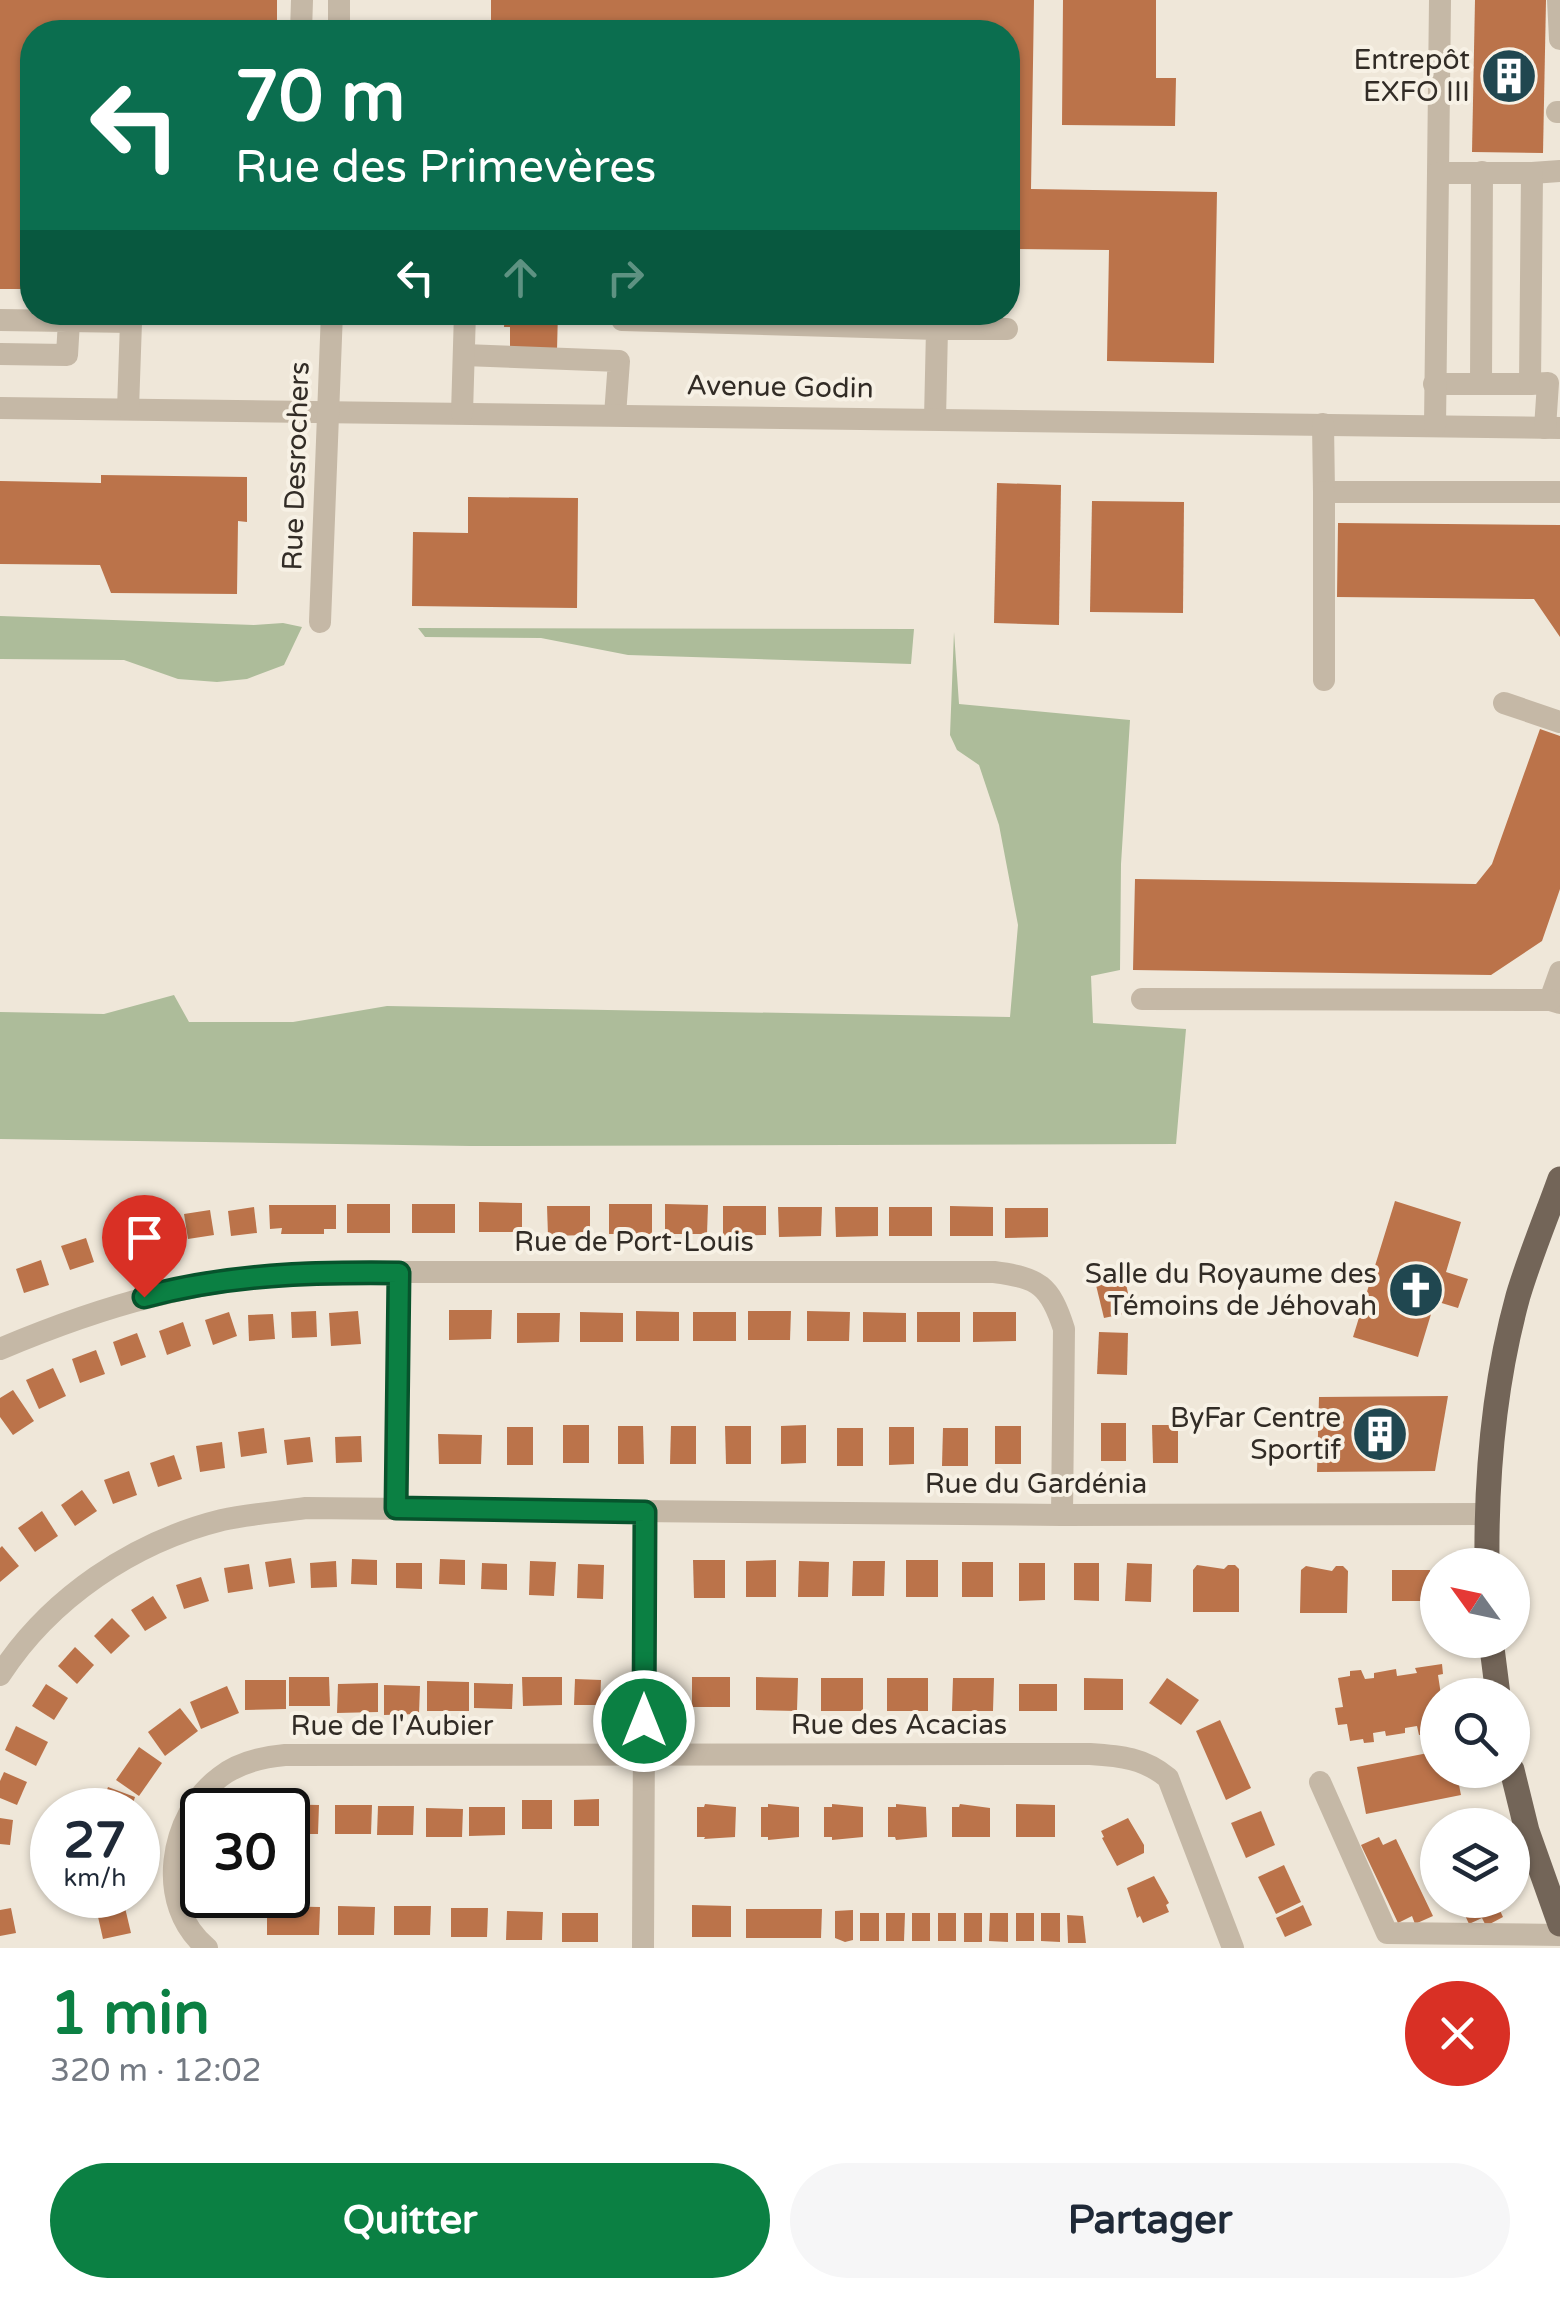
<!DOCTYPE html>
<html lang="fr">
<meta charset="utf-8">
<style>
:root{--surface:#fff;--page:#f6f6f7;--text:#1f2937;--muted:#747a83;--accent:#0b8043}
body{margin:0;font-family:"Varela Round",sans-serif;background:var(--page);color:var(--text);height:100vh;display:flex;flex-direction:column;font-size:38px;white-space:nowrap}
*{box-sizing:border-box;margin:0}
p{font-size:32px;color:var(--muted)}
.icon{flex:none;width:55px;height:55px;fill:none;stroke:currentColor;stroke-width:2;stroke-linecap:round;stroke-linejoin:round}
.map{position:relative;height:1948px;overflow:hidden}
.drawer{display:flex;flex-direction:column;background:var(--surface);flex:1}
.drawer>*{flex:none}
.guide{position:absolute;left:20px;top:20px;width:1000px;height:305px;border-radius:40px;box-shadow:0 2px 8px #0004;background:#0b6e4f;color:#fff;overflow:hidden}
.needle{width:65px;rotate:303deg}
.controls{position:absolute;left:1420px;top:1548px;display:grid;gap:20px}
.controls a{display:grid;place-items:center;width:110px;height:110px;border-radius:50%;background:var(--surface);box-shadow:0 2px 8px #0004;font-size:50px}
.speed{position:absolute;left:30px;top:1788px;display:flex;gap:20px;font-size:50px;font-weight:700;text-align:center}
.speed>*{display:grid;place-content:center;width:130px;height:130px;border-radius:50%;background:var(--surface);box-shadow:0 2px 8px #0004;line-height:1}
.speed small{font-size:25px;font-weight:400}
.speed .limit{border:5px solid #111;border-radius:15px;background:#fff;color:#111}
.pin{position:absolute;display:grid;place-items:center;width:85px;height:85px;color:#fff;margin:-102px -42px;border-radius:50% 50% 50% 0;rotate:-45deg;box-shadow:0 0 10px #0007}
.pin .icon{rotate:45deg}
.me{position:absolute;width:110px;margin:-55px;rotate:0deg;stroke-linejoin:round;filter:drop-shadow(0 0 8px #0008)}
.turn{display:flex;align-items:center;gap:35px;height:210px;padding:0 50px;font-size:45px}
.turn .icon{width:130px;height:130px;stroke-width:2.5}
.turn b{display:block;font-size:70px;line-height:85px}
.lanes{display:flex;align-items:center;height:95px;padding:0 50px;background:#0003;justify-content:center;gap:50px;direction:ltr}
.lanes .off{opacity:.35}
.round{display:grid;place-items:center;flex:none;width:105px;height:105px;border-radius:52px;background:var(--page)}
.overview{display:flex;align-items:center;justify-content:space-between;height:170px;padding:0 50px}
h1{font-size:60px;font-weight:700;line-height:75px;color:var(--accent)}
.button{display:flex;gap:20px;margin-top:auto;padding:20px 50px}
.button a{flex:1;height:115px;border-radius:60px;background:var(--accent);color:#fff;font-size:40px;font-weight:700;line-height:115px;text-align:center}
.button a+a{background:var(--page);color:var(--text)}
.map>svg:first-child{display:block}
.green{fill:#adbc9a}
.building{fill:#bb734a}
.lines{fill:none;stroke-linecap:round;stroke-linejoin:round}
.minor{stroke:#c5b8a6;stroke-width:22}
.major{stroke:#736558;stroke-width:25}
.route-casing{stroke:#07532c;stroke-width:25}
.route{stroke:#0b8043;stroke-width:18}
.labels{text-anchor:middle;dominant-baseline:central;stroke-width:8;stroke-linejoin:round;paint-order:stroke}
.poi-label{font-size:28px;fill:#322c26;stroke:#f7f1e5;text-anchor:end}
.street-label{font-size:28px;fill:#322c26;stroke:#f7f1e5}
</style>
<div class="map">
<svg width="1560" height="1948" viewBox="0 0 1560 1948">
<rect width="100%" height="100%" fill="#efe7d9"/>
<g class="green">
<path d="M0 616 254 625 283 623 302 627 284 665 247 679 217 682 178 679 124 660 0 659Z"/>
<path d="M418 628 914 629 911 664 628 655 541 638 425 637Z"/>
<path d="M954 632 959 704 1130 720 1121 864 1120 970 1091 976 1093 1023 1186 1029 1176 1144 470 1146 0 1139V1012L104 1014 174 995 189 1022H293L387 1006 1010 1017 1018 925 999 825 979 765 957 750 950 735Z"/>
</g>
<g class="building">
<path d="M0 0H277V32H32V289H0Z"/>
<path d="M491 0H1034L1031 189 1217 192 1214 363 1107 361 1109 250 1008 249V32H444V24L491 25Z"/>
<path d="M1063 0H1156V78H1176L1175 126 1062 125Z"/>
<path d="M1475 0H1546L1543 153 1472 152Z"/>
<path d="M505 312H558L557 350 510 349V327H504Z"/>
<path d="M101 475 247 477V522L238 521 237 594 111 593 100 565 0 564V481L101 483Z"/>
<path d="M997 483 1061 485 1059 625 994 623Z"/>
<path d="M468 497 578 498 577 608 412 606 413 532 468 533Z"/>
<path d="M1092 501 1184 502 1183 613 1090 612Z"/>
<path d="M1338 523 1560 525V637L1534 599 1337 597Z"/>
<path d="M1540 729 1560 736V889L1542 941 1491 975 1133 970 1135 879 1476 884 1492 864Z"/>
<path d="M1395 1201 1461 1222 1446 1272 1468 1279 1458 1308 1435 1301 1418 1357 1353 1337Z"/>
<path d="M479 1202 522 1203V1232H479Z"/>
<rect x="347" y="1204" width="43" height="29"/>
<rect x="412" y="1204" width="43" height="29"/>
<rect x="609" y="1204" width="43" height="30"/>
<path d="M665 1204 708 1205 707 1234H665Z"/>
<path d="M269 1205H336V1229H324V1234H281L282 1228 270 1229Z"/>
<path d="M162 1206 173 1239 149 1248 137 1215Z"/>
<path d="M547 1206H590V1235L548 1236Z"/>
<path d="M723 1206H766V1235L723 1236Z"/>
<path d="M950 1206 993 1207V1236H950Z"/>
<path d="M254 1207 257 1233 231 1236 228 1211Z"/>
<path d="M778 1207H822L821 1236 779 1237Z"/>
<path d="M835 1207H878V1236L836 1237Z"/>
<rect x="889" y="1207" width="43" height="29"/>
<path d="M1005 1208H1048V1237L1005 1238Z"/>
<path d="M210 1210 214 1235 188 1239 184 1214Z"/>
<path d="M128 1228 137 1252 112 1261 104 1237Z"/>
<path d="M86 1238 94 1262 70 1270 61 1246Z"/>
<path d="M41 1260 49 1285 24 1293 16 1269Z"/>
<path d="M1123 1270 1132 1312 1104 1318 1094 1277Z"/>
<path d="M449 1310H492L491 1339 449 1340Z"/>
<path d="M316 1311 317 1337 292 1338 291 1312Z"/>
<path d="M358 1311 361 1344 331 1346 329 1313Z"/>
<path d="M636 1311 679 1312V1341H636Z"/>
<path d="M748 1311H791L790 1340H748Z"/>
<path d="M807 1311 850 1312 849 1341H807Z"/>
<path d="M229 1312 237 1336 213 1345 205 1320Z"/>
<path d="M580 1312 623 1313V1342H580Z"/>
<rect x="693" y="1312" width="43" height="29"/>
<path d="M863 1312 906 1313V1342H863Z"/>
<rect x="917" y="1312" width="43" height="30"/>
<path d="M973 1312H1016V1341L973 1342Z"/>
<path d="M517 1313H560L559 1342 517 1343Z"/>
<path d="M273 1314 275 1339 249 1341 248 1315Z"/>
<path d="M183 1322 191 1346 167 1355 159 1331Z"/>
<path d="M1099 1332 1128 1333 1127 1375 1097 1374Z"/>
<path d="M137 1333 146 1357 121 1366 113 1342Z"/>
<path d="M96 1350 105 1374 80 1383 72 1359Z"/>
<path d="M53 1368 66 1396 39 1409 26 1380Z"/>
<path d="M13 1390 34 1421 13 1435 0 1417V1398Z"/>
<path d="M1448 1396 1435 1471 1317 1472 1319 1397Z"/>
<rect x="1101" y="1423" width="25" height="38"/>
<rect x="563" y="1425" width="26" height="38"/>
<path d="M806 1425V1463L781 1464V1426Z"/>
<path d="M1152 1425H1178V1463H1153Z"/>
<path d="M618 1426H643L644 1464H618Z"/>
<path d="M671 1426H696V1464H670Z"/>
<path d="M725 1426H751V1464H726Z"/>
<rect x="995" y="1426" width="26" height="38"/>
<rect x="507" y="1427" width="26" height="38"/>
<path d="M889 1427H914V1464L889 1465Z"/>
<path d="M264 1428 267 1453 241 1457 238 1432Z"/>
<rect x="837" y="1428" width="26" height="38"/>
<path d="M943 1428H968V1466H942Z"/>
<path d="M438 1434 482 1435 481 1464H439Z"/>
<path d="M361 1436 362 1462 336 1463 335 1437Z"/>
<path d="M310 1437 313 1462 287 1465 284 1440Z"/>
<path d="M222 1442 225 1468 200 1472 196 1446Z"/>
<path d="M174 1455 182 1479 158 1487 150 1463Z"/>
<path d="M129 1471 137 1495 113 1504 104 1480Z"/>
<path d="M82 1490 97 1511 75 1526 61 1505Z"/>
<path d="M42 1511 58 1536 35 1552 18 1528Z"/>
<path d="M2 1546 19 1566 0 1582V1548Z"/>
<path d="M291 1558 295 1583 269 1587 265 1562Z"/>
<path d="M352 1559 377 1560V1585L351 1584Z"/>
<path d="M440 1559 465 1560V1585L439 1584Z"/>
<path d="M693 1560H725V1598H694Z"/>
<path d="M776 1560V1597H746V1561Z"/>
<rect x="906" y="1560" width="32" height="37"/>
<path d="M336 1561 337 1587 311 1588 310 1563Z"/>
<path d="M530 1561 556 1562 554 1596 529 1595Z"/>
<path d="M799 1561 829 1562 828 1597H798Z"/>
<path d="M853 1561H885L884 1596H852Z"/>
<rect x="962" y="1562" width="31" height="35"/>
<path d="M396 1563H422V1589L396 1588Z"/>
<path d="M482 1563 507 1564V1590L481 1589Z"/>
<path d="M1019 1563H1045V1600L1019 1601Z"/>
<path d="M1074 1563H1099V1601L1074 1600Z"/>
<path d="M1127 1563 1152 1564 1151 1602 1125 1601Z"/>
<path d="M249 1564 253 1589 228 1593 224 1568Z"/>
<path d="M578 1564 604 1565 603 1599 577 1598Z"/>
<path d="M1197 1565 1224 1569 1228 1565H1235L1239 1569V1612H1193V1570Z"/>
<path d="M1306 1566 1332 1571 1336 1566H1343L1348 1571 1347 1613H1300L1301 1570Z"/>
<rect x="1392" y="1570" width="38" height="31"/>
<path d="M201 1577 209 1601 184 1609 176 1585Z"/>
<path d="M153 1596 167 1618 145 1631 131 1610Z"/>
<path d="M112 1618 130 1636 111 1654 94 1636Z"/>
<path d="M75 1647 94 1665 77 1684 58 1666Z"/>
<path d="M1442 1664 1443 1674 1438 1675 1441 1695 1435 1699 1438 1726 1427 1727 1428 1734 1419 1735 1417 1726 1405 1728V1733L1386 1736 1385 1731 1373 1733 1374 1742 1364 1743 1363 1739 1350 1741 1347 1724 1338 1725 1335 1708 1343 1707 1338 1678 1350 1676V1671L1361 1670 1365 1679 1374 1678V1673L1396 1669 1397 1676 1417 1673 1415 1668Z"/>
<path d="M289 1677H329L330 1706H289Z"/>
<path d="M522 1677H562V1705L523 1706Z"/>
<rect x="692" y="1677" width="38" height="30"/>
<path d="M756 1677 798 1678 797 1711 756 1710Z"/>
<rect x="821" y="1678" width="42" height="33"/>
<rect x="887" y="1678" width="41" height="33"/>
<path d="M953 1678H994L993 1711H952Z"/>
<path d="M1084 1678 1123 1679V1710H1084Z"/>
<path d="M1167 1678 1199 1700 1181 1725 1149 1703Z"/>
<path d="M575 1679 601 1680 600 1705H574Z"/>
<path d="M245 1680H286V1709L245 1710Z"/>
<path d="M427 1681 469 1682V1711H427Z"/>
<path d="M378 1683V1712L337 1713 338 1684Z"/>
<path d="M474 1683 513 1684 512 1709 474 1708Z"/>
<path d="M46 1684 68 1698 54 1720 32 1706Z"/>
<rect x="1019" y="1684" width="38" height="27"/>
<path d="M384 1685 420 1686 419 1714 384 1715Z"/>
<path d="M227 1686 239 1713 201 1729 190 1702Z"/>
<path d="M180 1708 198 1731 165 1756 148 1732Z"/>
<path d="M1220 1720 1251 1788 1226 1800 1196 1731Z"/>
<path d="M16 1726 48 1742 36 1766 5 1750Z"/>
<path d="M139 1747 162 1763 139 1796 116 1780Z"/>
<path d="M1438 1751V1770H1456L1461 1795 1366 1814 1357 1767Z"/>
<path d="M4 1772 27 1782 17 1805 0 1798V1781Z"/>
<path d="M108 1787 135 1797 131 1810H100Z"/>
<path d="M599 1799V1826H574V1800Z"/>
<rect x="522" y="1800" width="30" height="29"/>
<path d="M266 1804 319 1805 318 1834H288V1810H266Z"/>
<path d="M705 1804 736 1807 735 1837 704 1839 705 1837H697V1807H704Z"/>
<path d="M768 1804 799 1807V1837L768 1840V1837H761V1807H768Z"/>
<path d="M832 1804 863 1807V1837L832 1840V1837H824V1807H832Z"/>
<path d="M896 1804 926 1807 927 1837 896 1840 895 1837H888V1807H896Z"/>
<path d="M960 1804 990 1808V1837H952V1807H959Z"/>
<path d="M1016 1804 1055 1805V1837H1016Z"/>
<path d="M335 1805H372L371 1834H335Z"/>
<path d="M378 1806H414L413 1835H377Z"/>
<path d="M469 1807H505V1835L469 1836Z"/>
<path d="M426 1808 463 1809 462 1837H426Z"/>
<path d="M1261 1811 1275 1845 1246 1858 1231 1823Z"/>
<path d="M0 1818 13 1820 10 1845 0 1844Z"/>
<path d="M1128 1818 1144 1845V1853L1117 1866 1102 1838 1104 1837 1101 1831Z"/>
<path d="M1379 1837 1383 1845 1396 1839 1433 1916 1415 1924 1412 1916 1398 1923 1361 1845Z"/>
<path d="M1284 1865 1301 1902 1276 1914 1258 1877Z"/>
<path d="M1154 1876 1169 1903 1166 1905 1169 1912 1143 1923 1140 1916 1137 1918 1127 1888Z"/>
<path d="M108 1895H122L131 1933 103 1939 94 1899Z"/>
<path d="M1458 1900H1495L1503 1917 1486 1926 1482 1918 1469 1924Z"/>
<path d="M692 1905 731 1906V1937H692Z"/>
<path d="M1303 1905 1312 1925 1285 1937 1276 1918Z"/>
<path d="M267 1906 320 1907 319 1935H267Z"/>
<path d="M338 1906 375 1907 374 1935H338Z"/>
<path d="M394 1906H431L430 1935H394Z"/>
<path d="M11 1908 16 1933 0 1936V1910Z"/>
<path d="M451 1908H488L487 1937H451Z"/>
<path d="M746 1909H822L821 1938H746Z"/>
<path d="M853 1910V1940L845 1942 835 1938V1911Z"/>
<path d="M507 1911 543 1912 542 1940H506Z"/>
<rect x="562" y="1913" width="36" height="29"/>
<rect x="860" y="1913" width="19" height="28"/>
<path d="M886 1913H905L904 1941H886Z"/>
<rect x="912" y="1913" width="18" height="28"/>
<rect x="938" y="1913" width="18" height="28"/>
<rect x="964" y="1913" width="18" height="29"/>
<path d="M990 1913H1008V1942L989 1941Z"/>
<rect x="1016" y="1913" width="18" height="28"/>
<path d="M1041 1913H1060V1942L1041 1941Z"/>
<path d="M1067 1915 1083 1916 1086 1943H1068Z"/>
</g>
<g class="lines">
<g class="minor">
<path d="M1558 0 1560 39"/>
<path d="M301 32 302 0"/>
<path d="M339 32V0"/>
<path d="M1557 112H1560"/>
<path d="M1438 173 1440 0"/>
<path d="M1532 173 1560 171"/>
<path d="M0 320 69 321 67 355 0 354"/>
<path d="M622 320 937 329 935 419"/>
<path d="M69 321 131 322V312"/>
<path d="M937 329H1007"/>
<path d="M464 355 619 361 615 415"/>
<path d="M1481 383 1482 172"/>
<path d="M1434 384H1530"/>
<path d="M0 408 1560 428"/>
<path d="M128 409 131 322"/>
<path d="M462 413 465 312"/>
<path d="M1323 424 1324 492H1560"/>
<path d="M1435 426 1438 173H1532L1530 384 1548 383 1545 428"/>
<path d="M320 622 332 312"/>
<path d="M1324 680V492"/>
<path d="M1504 703 1560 722"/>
<path d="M1560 972 1550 1000 1560 1003"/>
<path d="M1142 999 1550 1000"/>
<path d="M0 1349C109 1303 195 1280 313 1272H994C1039 1278 1050 1285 1064 1329L1062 1515"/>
<path d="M396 1508 399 1273"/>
<path d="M0 1675C50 1598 133 1542 222 1520 249 1514 278 1512 306 1508L1062 1515 1488 1514"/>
<path d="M1320 1782 1387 1933 1560 1935"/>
<path d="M207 1948C154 1905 169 1815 220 1777 238 1763 263 1757 285 1755L1090 1754C1121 1756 1144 1758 1168 1778L1233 1948"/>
<path d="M643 1948 645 1512"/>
</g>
<g class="major">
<path d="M1487 1565C1486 1475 1494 1383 1518 1296 1530 1256 1546 1218 1560 1179"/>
<path d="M1491 1640 1498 1695"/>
<path d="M1512 1770 1527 1831 1560 1924"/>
</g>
</g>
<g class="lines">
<g class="route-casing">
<path id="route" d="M144 1297C229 1274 312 1272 399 1273L396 1508 645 1512 644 1721"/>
</g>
<use href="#route" class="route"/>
</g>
<defs>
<g id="building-disc" transform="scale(2.875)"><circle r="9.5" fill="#204750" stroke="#f7f1e5"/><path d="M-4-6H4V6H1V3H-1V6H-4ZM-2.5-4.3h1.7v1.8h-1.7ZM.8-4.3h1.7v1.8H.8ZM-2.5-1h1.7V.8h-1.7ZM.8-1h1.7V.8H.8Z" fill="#fff"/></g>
<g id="church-disc" transform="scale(2.875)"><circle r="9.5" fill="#204750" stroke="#f7f1e5"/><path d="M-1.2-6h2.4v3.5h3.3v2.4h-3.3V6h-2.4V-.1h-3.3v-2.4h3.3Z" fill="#fff"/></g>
</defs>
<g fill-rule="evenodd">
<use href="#building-disc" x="1509" y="76"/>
<use href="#church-disc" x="1416" y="1290"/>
<use href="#building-disc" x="1380" y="1434"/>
</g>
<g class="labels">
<g class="poi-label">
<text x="1470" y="60">Entrepôt<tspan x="1470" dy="32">EXFO III</tspan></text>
<text x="1377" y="1274">Salle du Royaume des<tspan x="1377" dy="32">Témoins de Jéhovah</tspan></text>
<text x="1341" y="1418">ByFar Centre<tspan x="1341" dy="32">Sportif</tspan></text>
</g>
<g class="street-label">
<text transform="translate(780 387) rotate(1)">Avenue Godin</text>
<text transform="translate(296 466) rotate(-88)">Rue Desrochers</text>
<text x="634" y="1242">Rue de Port-Louis</text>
<text x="1036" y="1484">Rue du Gardénia</text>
<text x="899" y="1725">Rue des Acacias</text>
<text x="392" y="1726">Rue de l'Aubier</text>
</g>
</g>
</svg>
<div class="controls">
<a><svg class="needle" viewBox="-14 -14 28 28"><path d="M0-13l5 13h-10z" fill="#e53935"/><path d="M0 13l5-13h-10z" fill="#747a83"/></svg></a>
<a><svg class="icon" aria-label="search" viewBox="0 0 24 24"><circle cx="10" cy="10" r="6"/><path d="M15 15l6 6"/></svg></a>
<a><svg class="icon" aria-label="layers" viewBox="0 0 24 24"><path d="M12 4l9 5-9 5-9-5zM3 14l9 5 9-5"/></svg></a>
</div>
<div class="speed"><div>27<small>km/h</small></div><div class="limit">30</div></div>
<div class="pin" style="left:144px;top:1297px;background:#d93025"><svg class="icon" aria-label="arrive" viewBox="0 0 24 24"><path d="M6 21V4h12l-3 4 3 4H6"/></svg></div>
<svg class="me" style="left:644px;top:1721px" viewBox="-20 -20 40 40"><circle r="17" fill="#0b8043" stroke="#fff" stroke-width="3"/><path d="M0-11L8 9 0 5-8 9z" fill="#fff"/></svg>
<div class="guide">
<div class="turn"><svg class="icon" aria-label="left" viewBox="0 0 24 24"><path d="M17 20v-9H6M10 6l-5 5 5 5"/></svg><div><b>70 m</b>Rue des Primevères</div></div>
<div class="lanes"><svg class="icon" aria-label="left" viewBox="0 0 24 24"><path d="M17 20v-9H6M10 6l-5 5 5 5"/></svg><svg class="icon off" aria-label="ahead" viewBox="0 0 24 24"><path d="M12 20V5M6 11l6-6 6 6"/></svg><svg class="icon off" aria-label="right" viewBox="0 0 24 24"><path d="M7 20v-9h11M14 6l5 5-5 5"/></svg></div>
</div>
</div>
<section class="drawer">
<div class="overview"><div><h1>1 min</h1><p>320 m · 12:02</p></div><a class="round" style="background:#d93025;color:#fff"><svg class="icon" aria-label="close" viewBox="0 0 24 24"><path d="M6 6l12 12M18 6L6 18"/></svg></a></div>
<div class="button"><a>Quitter</a><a>Partager</a></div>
</section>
